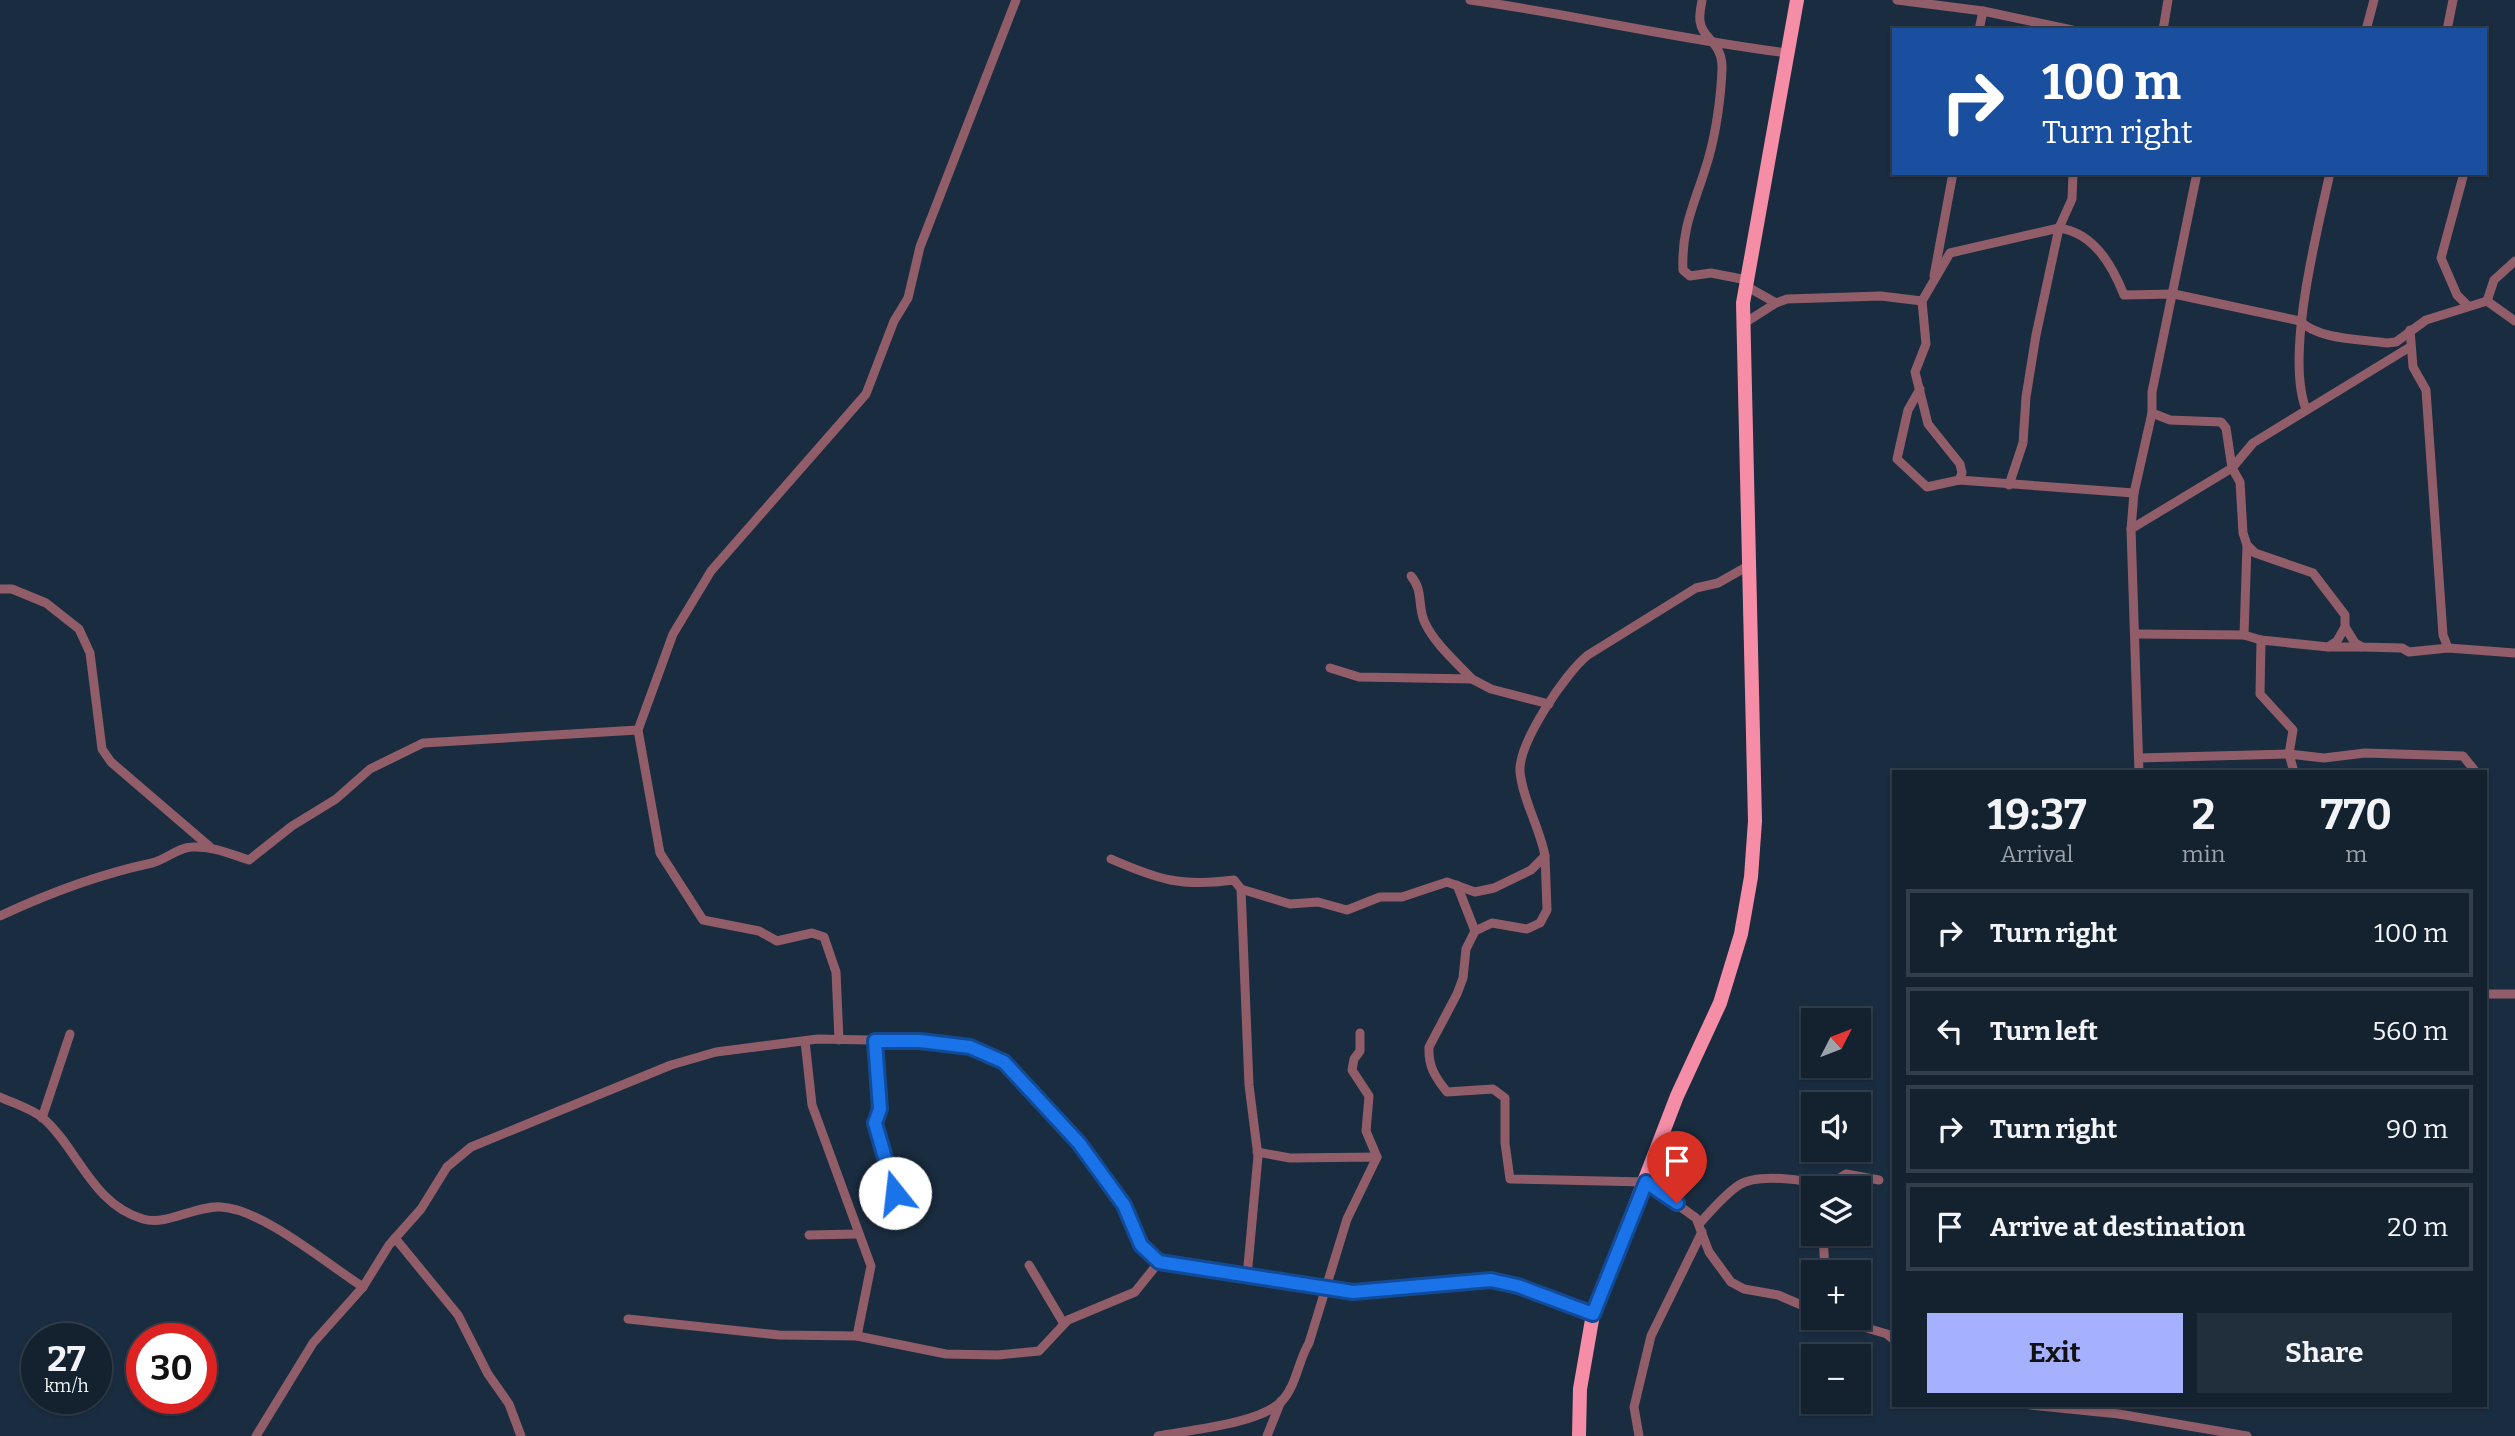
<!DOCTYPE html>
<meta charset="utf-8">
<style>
:root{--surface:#14212f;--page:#212e3b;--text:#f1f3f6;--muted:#9da3aa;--line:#333e4b;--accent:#a5b1fc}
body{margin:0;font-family:Bitter,serif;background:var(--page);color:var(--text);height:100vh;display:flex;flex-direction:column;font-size:26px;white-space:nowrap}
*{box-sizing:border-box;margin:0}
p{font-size:23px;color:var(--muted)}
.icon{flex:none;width:38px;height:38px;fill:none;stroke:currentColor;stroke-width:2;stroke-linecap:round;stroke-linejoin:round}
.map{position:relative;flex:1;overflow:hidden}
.panel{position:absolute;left:1892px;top:770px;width:595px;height:637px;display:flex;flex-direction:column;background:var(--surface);border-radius:0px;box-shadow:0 2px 5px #0004,0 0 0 2px var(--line)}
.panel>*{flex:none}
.hud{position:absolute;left:1892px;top:28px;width:595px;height:147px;border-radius:0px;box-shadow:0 2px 5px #0004,0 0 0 2px var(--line);background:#1a4fa0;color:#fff;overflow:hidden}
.needle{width:46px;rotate:48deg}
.controls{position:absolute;left:1801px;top:1008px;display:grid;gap:14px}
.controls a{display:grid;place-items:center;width:70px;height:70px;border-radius:0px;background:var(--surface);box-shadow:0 2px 5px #0004,0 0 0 2px var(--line);font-size:35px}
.speed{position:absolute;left:21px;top:1323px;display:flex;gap:14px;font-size:35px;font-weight:700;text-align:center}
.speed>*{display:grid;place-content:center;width:91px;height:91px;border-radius:50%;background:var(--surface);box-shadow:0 2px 5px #0004,0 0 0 2px var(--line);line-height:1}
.speed small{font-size:18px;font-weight:400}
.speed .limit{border:10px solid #d22;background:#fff;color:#111}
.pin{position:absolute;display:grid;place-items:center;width:60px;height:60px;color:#fff;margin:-72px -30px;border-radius:50% 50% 50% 0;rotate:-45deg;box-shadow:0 0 7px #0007}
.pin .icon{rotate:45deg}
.me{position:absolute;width:77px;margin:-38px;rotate:344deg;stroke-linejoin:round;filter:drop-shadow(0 0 5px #0008)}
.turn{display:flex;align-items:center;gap:24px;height:147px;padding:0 35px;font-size:32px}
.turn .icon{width:91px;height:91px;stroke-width:2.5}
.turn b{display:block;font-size:49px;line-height:60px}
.eta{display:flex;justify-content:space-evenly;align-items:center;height:119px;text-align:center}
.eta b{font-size:42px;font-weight:700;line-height:49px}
.action{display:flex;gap:14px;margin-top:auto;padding:14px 35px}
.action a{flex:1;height:80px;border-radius:0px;background:var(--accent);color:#111;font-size:28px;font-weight:700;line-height:80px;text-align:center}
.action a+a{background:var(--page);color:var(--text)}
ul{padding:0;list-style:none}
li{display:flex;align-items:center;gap:21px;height:88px;margin:0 14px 10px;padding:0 21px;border:4px solid var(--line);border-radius:0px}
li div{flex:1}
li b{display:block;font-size:26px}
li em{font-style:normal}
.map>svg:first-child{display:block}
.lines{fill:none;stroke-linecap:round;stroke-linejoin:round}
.street{stroke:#915d69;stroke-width:9}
.primary{stroke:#f68da7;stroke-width:14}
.route-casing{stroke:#114b97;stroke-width:18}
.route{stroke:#1a73e8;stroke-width:12}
</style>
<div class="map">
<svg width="2515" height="1436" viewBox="0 0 2515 1436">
<rect width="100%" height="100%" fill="#1a2c3f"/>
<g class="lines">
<g class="street">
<path d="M1470 0C1577 15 1681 40 1788 53"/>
<path d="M1702 0C1701 7 1699 15 1700 21 1702 39 1723 42 1722 69 1721 97 1716 133 1708 160 1696 201 1681 226 1683 270L1690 276 1711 273 1747 280"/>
<path d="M1897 0 1983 11 2072 30"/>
<path d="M1979 30 1983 11"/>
<path d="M2163 30 2168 0"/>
<path d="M2366 30 2374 0"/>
<path d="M2447 30 2453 0"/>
<path d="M2197 173 2152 392V413L2170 420 2221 422 2226 428 2232 468 2240 482 2243 533 2247 545 2255 553 2313 573 2345 615V627L2337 641 2328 647 2261 640 2260 694 2293 730 2289 754 2294 772"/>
<path d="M2464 173 2441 258 2457 295 2468 306"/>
<path d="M1934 276 1953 173"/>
<path d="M1746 286 1776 303"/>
<path d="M2487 301 2494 280 2515 261"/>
<path d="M1743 324 1776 303 1787 299 1881 296 1922 301"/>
<path d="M2410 330 2413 367 2426 390 2443 635 2448 648"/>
<path d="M1920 389 1908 410 1897 459 1927 487 1959 480 2134 493"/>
<path d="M2306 409C2285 356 2317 231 2330 173"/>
<path d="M1959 480 1962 473 1960 464 1928 424 1915 372 1926 344 1922 301 1950 253 2059 228C2094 233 2112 265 2124 295L2174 294 2300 321C2319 340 2361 339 2387 343L2396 342 2426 320 2487 301 2515 321"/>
<path d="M2009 485 2023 443 2026 397 2036 335 2059 228 2072 199 2073 173"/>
<path d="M2131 529 2232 468 2253 443 2410 347"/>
<path d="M1411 576C1424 591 1417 607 1425 623 1435 644 1456 662 1472 679"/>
<path d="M0 589H12L46 603 79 629 90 653 102 749 111 762 210 847"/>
<path d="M2345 627 2355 643 2362 647 2402 648 2409 652 2448 648 2515 653"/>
<path d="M2137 634 2244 635 2261 640"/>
<path d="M2244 635 2247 545"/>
<path d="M2329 647H2361"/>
<path d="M1330 668 1359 677 1472 679 1491 689 1549 704"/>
<path d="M2139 758 2289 754 2324 758 2365 753 2463 756 2476 772"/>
<path d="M2139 772 2131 529 2134 493 2152 413"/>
<path d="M1545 856 1547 910 1540 923 1527 929 1492 923 1475 931 1466 949 1463 978 1457 994 1429 1047C1428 1066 1435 1077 1447 1092L1493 1089 1505 1098V1143L1510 1179 1646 1182 1696 1218 1709 1252 1731 1282 1744 1289 1778 1295 1813 1310"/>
<path d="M1111 859C1159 880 1181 887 1234 880L1241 889 1249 1085 1258 1156 1247 1277"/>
<path d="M1457 885 1475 931"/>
<path d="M1241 889 1290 904 1318 902 1347 910 1380 897H1402L1447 882 1475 892 1494 888 1531 870 1545 856C1540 828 1523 801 1520 772 1518 743 1566 672 1588 655L1696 588 1718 583 1748 566"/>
<path d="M0 916C49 893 100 874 152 863 165 860 179 847 192 847 212 846 230 854 249 860L292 826 336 799 370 769 423 743 638 730"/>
<path d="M2485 994H2515"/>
<path d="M1360 1033V1051L1354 1059 1352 1070 1369 1096 1366 1131 1377 1157"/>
<path d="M839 1040 836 972 824 937 812 933 777 941 759 931 703 920 660 853 638 730 673 634 711 571 866 394 894 321 908 298 920 247 1016 0"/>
<path d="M805 1041 812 1105 871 1266 857 1336"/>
<path d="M875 1041 880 1109 875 1123 895 1193"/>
<path d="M0 1097C13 1103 32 1109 43 1118 78 1149 92 1204 143 1219 167 1226 196 1205 221 1207 262 1209 327 1264 363 1287"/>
<path d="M42 1118 70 1034"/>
<path d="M1826 1187 1846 1174 1879 1180"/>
<path d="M1699 1224C1711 1211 1724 1195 1739 1185 1757 1173 1806 1179 1826 1187"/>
<path d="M1823 1234 1825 1272"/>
<path d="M809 1235 857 1234"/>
<path d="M395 1238 458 1315 488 1374 509 1404 521 1436"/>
<path d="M1029 1265 1064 1324"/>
<path d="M1833 1318 1887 1334 1894 1340"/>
<path d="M628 1319 779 1335 857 1336 946 1354 998 1355 1039 1351 1068 1320 1135 1292 1159 1262"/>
<path d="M2030 1405 2119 1414 2247 1436"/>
<path d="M256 1436 313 1343 363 1287 389 1245 421 1209 447 1167 471 1147 671 1065 716 1052 818 1039 920 1041 970 1047 1004 1062 1078 1143 1124 1205 1141 1245 1159 1262 1353 1292 1491 1280 1518 1286 1593 1314"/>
<path d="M1158 1436C1190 1430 1259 1424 1282 1401 1297 1384 1298 1361 1309 1343L1347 1219 1377 1157 1290 1158 1257 1152"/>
<path d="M1267 1436 1281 1401"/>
<path d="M1639 1436 1634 1407 1651 1336 1702 1232"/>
</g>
<path class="primary" d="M1579 1436 1580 1389 1593 1314 1677 1096 1720 1003 1741 934 1751 877 1755 821 1743 303 1797 0"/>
</g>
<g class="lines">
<g class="route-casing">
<path id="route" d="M895 1193 875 1123 880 1109 875 1041H920L970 1047 1004 1062 1079 1143 1124 1205 1141 1245 1159 1262 1353 1292 1491 1280 1518 1286 1593 1314 1646 1182 1677 1203"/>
</g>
<use href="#route" class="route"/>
</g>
</svg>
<div class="controls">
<a><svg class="needle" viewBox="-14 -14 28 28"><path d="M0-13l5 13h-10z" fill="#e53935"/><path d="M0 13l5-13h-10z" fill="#9da3aa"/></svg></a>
<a><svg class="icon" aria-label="sound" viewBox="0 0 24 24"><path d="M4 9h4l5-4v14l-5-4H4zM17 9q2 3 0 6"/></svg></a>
<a><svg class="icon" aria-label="layers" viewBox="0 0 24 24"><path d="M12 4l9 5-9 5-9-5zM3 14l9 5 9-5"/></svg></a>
<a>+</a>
<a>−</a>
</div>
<div class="speed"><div>27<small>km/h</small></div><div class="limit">30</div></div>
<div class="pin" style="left:1677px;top:1203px;background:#d93025"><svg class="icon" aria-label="arrive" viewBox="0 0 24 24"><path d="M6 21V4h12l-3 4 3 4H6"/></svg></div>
<svg class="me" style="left:895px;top:1193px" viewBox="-20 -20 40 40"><circle r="19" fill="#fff"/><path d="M0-13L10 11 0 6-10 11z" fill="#1a73e8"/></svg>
<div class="hud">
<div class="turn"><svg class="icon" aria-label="right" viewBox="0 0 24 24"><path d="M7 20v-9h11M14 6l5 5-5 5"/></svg><div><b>100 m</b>Turn right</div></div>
</div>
<section class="panel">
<div class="eta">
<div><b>19:37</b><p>Arrival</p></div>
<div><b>2</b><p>min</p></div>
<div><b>770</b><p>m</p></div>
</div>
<ul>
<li><svg class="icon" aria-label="right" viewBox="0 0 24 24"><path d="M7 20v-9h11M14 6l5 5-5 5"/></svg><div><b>Turn right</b></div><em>100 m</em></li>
<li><svg class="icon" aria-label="left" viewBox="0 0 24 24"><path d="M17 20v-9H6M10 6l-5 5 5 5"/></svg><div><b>Turn left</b></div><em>560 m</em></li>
<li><svg class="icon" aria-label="right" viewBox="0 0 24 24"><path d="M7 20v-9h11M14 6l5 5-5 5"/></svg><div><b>Turn right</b></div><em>90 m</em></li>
<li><svg class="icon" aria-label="arrive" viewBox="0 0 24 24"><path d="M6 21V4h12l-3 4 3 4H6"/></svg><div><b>Arrive at destination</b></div><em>20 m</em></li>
</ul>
<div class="action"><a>Exit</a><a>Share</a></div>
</section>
</div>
